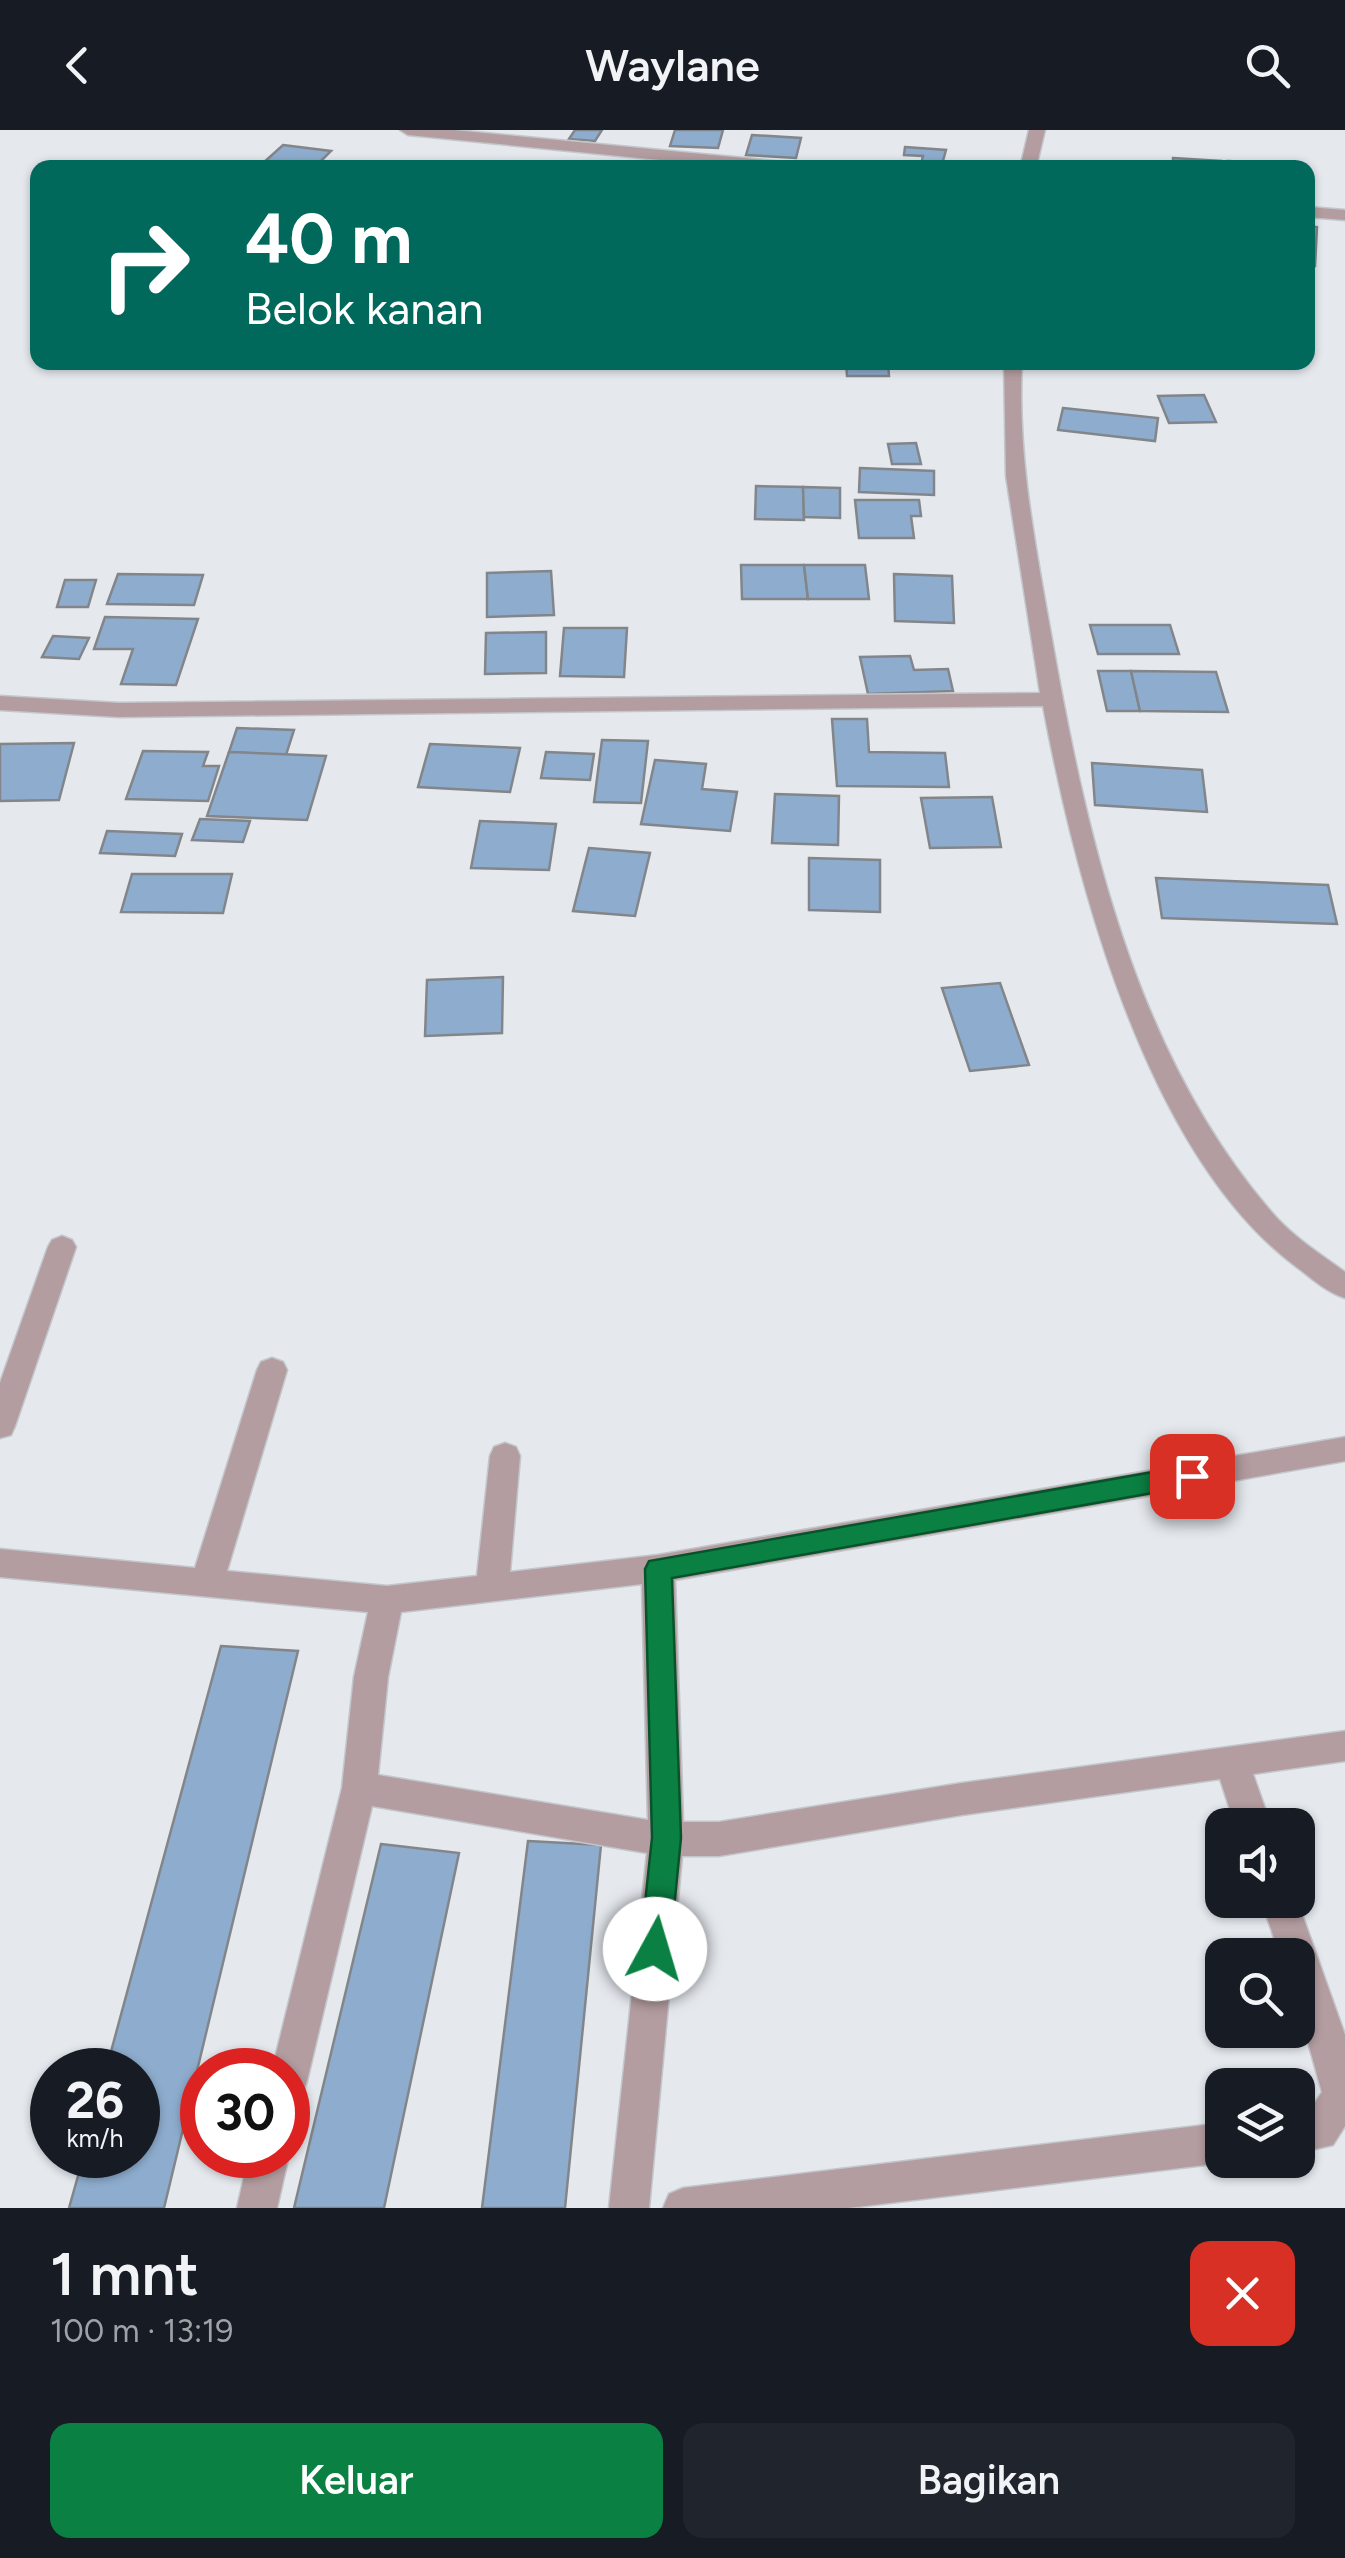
<!DOCTYPE html>
<html lang="id">
<meta charset="utf-8">
<style>
:root{--surface:#171b24;--page:#20242c;--text:#f1f3f6;--muted:#9ea1a6;--accent:#0b8043}
body{margin:0;font-family:Figtree,sans-serif;background:var(--page);color:var(--text);height:100vh;display:flex;flex-direction:column;font-size:38px;white-space:nowrap}
*{box-sizing:border-box;margin:0}
p{font-size:32px;color:var(--muted)}
.icon{flex:none;width:55px;height:55px;fill:none;stroke:currentColor;stroke-width:2;stroke-linecap:round;stroke-linejoin:round}
.map{position:relative;height:2078px;overflow:hidden}
.panel{display:flex;flex-direction:column;background:var(--surface);flex:1}
.panel>*{flex:none}
.hud{position:absolute;left:30px;top:30px;width:1285px;height:210px;border-radius:20px;box-shadow:0 2px 8px #0004;background:#00695c;color:#fff;overflow:hidden}
.buttons{position:absolute;left:1205px;top:1678px;display:grid;gap:20px}
.buttons a{display:grid;place-items:center;width:110px;height:110px;border-radius:20px;background:var(--surface);box-shadow:0 2px 8px #0004;font-size:50px}
.speed{position:absolute;left:30px;top:1918px;display:flex;gap:20px;font-size:50px;font-weight:700;text-align:center}
.speed>*{display:grid;place-content:center;width:130px;height:130px;border-radius:50%;background:var(--surface);box-shadow:0 2px 8px #0004;line-height:1}
.speed small{font-size:25px;font-weight:400}
.speed .limit{border:15px solid #d22;background:#fff;color:#111}
.pin{position:absolute;display:grid;place-items:center;width:85px;height:85px;color:#fff;margin:-42px;border-radius:20px;box-shadow:0 5px 15px #0006}
.me{position:absolute;width:110px;margin:-55px;rotate:6deg;stroke-linejoin:round;filter:drop-shadow(0 0 8px #0008)}
.turn{display:flex;align-items:center;gap:35px;height:210px;padding:0 50px;font-size:45px}
.turn .icon{width:130px;height:130px;stroke-width:2.5}
.turn b{display:block;font-size:70px;line-height:85px}
.round{display:grid;place-items:center;flex:none;width:105px;height:105px;border-radius:20px;background:var(--page)}
.headline{display:flex;align-items:center;justify-content:space-between;height:170px;padding:0 50px}
h1{font-size:60px;font-weight:600;line-height:75px}
.action{display:flex;gap:20px;margin-top:auto;padding:20px 50px}
.action a{flex:1;height:115px;border-radius:20px;background:var(--accent);color:#fff;font-size:40px;font-weight:600;line-height:115px;text-align:center}
.action a+a{background:var(--page);color:var(--text)}
header{display:flex;justify-content:space-between;align-items:center;height:130px;padding:0 50px;background:var(--surface);font-size:45px;font-weight:600}
.map>svg:first-child{display:block}
.building{fill:#8eadce;stroke:#82868a;stroke-width:2.5}
.lines{fill:none;stroke-linecap:round;stroke-linejoin:round}
.minor-casing{stroke:#c3c7cb;stroke-width:3}
.minor{fill:#b49da0;fill-rule:evenodd}
.route{fill:#0b8043;stroke:#07532c;stroke-width:2.5}
</style>
<header><svg class="icon" aria-label="back" viewBox="0 0 24 24"><path d="M15 5l-7 7 7 7"/></svg>Waylane<svg class="icon" aria-label="search" viewBox="0 0 24 24"><circle cx="10" cy="10" r="6"/><path d="M15 15l6 6"/></svg></header>
<div class="map">
<svg width="1345" height="2078" viewBox="0 0 1345 2078">
<rect width="100%" height="100%" fill="#e5e9ee"/>
<g class="building">
<path d="M575 0H602L595 11 569 9Z"/>
<path d="M675 0H723L718 18 670 16Z"/>
<path d="M752 5 801 8 796 28 746 25Z"/>
<path d="M283 15 331 21 314 38 262 34Z"/>
<path d="M905 17 946 20 941 38H920L923 26 904 25Z"/>
<path d="M1173 28 1221 31V38H1173Z"/>
<path d="M1228 31 1290 34V38H1229Z"/>
<path d="M1308 96 1317 97 1315 136H1308Z"/>
<path d="M846 232H888L889 246H847Z"/>
<path d="M1204 265 1216 292 1169 293 1158 266Z"/>
<path d="M1063 278 1158 288 1155 311 1058 300Z"/>
<path d="M916 313 921 334H892L888 314Z"/>
<path d="M860 338 934 341V365L859 362Z"/>
<path d="M756 356 803 357 804 390 755 389Z"/>
<path d="M803 357 840 358V388L804 387Z"/>
<path d="M855 370H919L921 386H911L914 408H859Z"/>
<path d="M741 435H804L808 469H742Z"/>
<path d="M804 435H865L869 469H808Z"/>
<path d="M551 441 554 485 487 487V443Z"/>
<path d="M118 444 203 445 194 475 107 474Z"/>
<path d="M894 444 952 446 954 493 895 491Z"/>
<path d="M65 450H96L88 477H57Z"/>
<path d="M105 487 198 489 176 555 121 554 133 519H94Z"/>
<path d="M1090 495H1170L1179 524H1098Z"/>
<path d="M564 498H627L624 547 560 546Z"/>
<path d="M546 502V543L485 544 486 503Z"/>
<path d="M53 506 89 508 79 529 42 527Z"/>
<path d="M910 526 914 540 948 539 953 561 868 564 860 527Z"/>
<path d="M1098 541H1131L1140 581H1107Z"/>
<path d="M1131 541 1216 542 1228 582 1140 581Z"/>
<path d="M832 589H867L869 622 945 623 949 657 837 656Z"/>
<path d="M237 598 294 600 286 625 229 622Z"/>
<path d="M602 610 648 611 641 673 594 672Z"/>
<path d="M74 613 59 670 0 671V614Z"/>
<path d="M430 614 520 618 510 662 418 657Z"/>
<path d="M143 621 208 622 203 636H219L208 671 126 669Z"/>
<path d="M229 622 326 626 307 690 207 686Z"/>
<path d="M546 622 594 624 590 650 541 648Z"/>
<path d="M655 630 706 634 702 659 737 662 730 701 641 694Z"/>
<path d="M1092 633 1202 640 1207 682 1095 675Z"/>
<path d="M775 664 839 666 838 715 772 713Z"/>
<path d="M992 667 1001 717 930 718 921 668Z"/>
<path d="M200 689 250 691 243 712 192 710Z"/>
<path d="M480 691 556 694 549 740 471 738Z"/>
<path d="M107 701 182 704 175 726 100 723Z"/>
<path d="M589 718 650 723 635 786 573 781Z"/>
<path d="M809 728 880 730V782L809 780Z"/>
<path d="M132 744H232L223 783 121 782Z"/>
<path d="M1156 748 1328 755 1337 794 1162 788Z"/>
<path d="M503 847 502 903 425 906 427 850Z"/>
<path d="M1000 853 1029 935 970 941 942 858Z"/>
<path d="M221 1516 298 1521 164 2078H69L84 2025H138V1940H106Z"/>
<path d="M528 1711 601 1715 565 2078H482Z"/>
<path d="M381 1714 459 1723 384 2078H294Z"/>
</g>
<g class="lines">
<g class="minor-casing">
<g id="minor">
<path d="M400 0H454L794 33 801 38H742L408 5Z"/>
<path d="M1029 0H1045L1036 38H1020Z"/>
<path d="M1308 77 1345 80V90L1308 87Z"/>
<path d="M1004 232H1022C1017 324 1035 414 1051 504 1086 703 1134 921 1269 1079 1290 1105 1319 1123 1345 1142V1168C1326 1162 1310 1147 1294 1135 1146 1023 1076 751 1043 576L119 587 0 580V566L119 573 1040 563 1006 346Z"/>
<path d="M62 1106 72 1110 76 1117 15 1296 11 1305 0 1308V1253L48 1117 52 1110Z"/>
<path d="M272 1228 283 1232 287 1240 227 1441 387 1456 477 1446 490 1326 494 1317 505 1313 516 1317 520 1326 510 1442 658 1425 1345 1307V1331L675 1450 683 1692H719L962 1653 1345 1601V1631L1253 1644 1271 1695H1235L1220 1649 962 1685 719 1726H682L649 2078H609L647 1723 372 1676 307 1951 302 1965 288 1970V1940H272L342 1658 354 1547 368 1482 0 1447V1419L195 1438 257 1240 261 1232ZM642 1454 648 1690 378 1645 388 1547 401 1482Z"/>
<path d="M1261 1770H1297L1345 1905V1996L1333 2015 1298 2023V1985L1308 1983 1322 1962 1298 1877V1825H1280Z"/>
<path d="M1222 1993V2030H1228L1222 2033 848 2078H663L669 2064 683 2058Z"/>
<path d="M288 2022 289 2025 277 2078H237L249 2025Z"/>
</g>
</g>
<use href="#minor" class="minor"/>
</g>
<path class="route" d="M1192 1335 1201 1338 1205 1346 1201 1353 1192 1356 672 1448 681 1708 670 1819 666 1830 655 1834 644 1830 640 1819 652 1708 645 1439 649 1431Z"/>
</svg>
<div class="buttons">
<a><svg class="icon" aria-label="sound" viewBox="0 0 24 24"><path d="M4 9h4l5-4v14l-5-4H4zM17 9q2 3 0 6"/></svg></a>
<a><svg class="icon" aria-label="search" viewBox="0 0 24 24"><circle cx="10" cy="10" r="6"/><path d="M15 15l6 6"/></svg></a>
<a><svg class="icon" aria-label="layers" viewBox="0 0 24 24"><path d="M12 4l9 5-9 5-9-5zM3 14l9 5 9-5"/></svg></a>
</div>
<div class="speed"><div>26<small>km/h</small></div><div class="limit">30</div></div>
<div class="pin" style="left:1192px;top:1346px;background:#d93025"><svg class="icon" aria-label="arrive" viewBox="0 0 24 24"><path d="M6 21V4h12l-3 4 3 4H6"/></svg></div>
<svg class="me" style="left:655px;top:1819px" viewBox="-20 -20 40 40"><circle r="19" fill="#fff"/><path d="M0-13L10 11 0 6-10 11z" fill="#0b8043"/></svg>
<div class="hud">
<div class="turn"><svg class="icon" aria-label="right" viewBox="0 0 24 24"><path d="M7 20v-9h11M14 6l5 5-5 5"/></svg><div><b>40 m</b>Belok kanan</div></div>
</div>
</div>
<section class="panel">
<div class="headline"><div><h1>1 mnt</h1><p>100 m · 13:19</p></div><a class="round" style="background:#d93025;color:#fff"><svg class="icon" aria-label="close" viewBox="0 0 24 24"><path d="M6 6l12 12M18 6L6 18"/></svg></a></div>
<div class="action"><a>Keluar</a><a>Bagikan</a></div>
</section>
